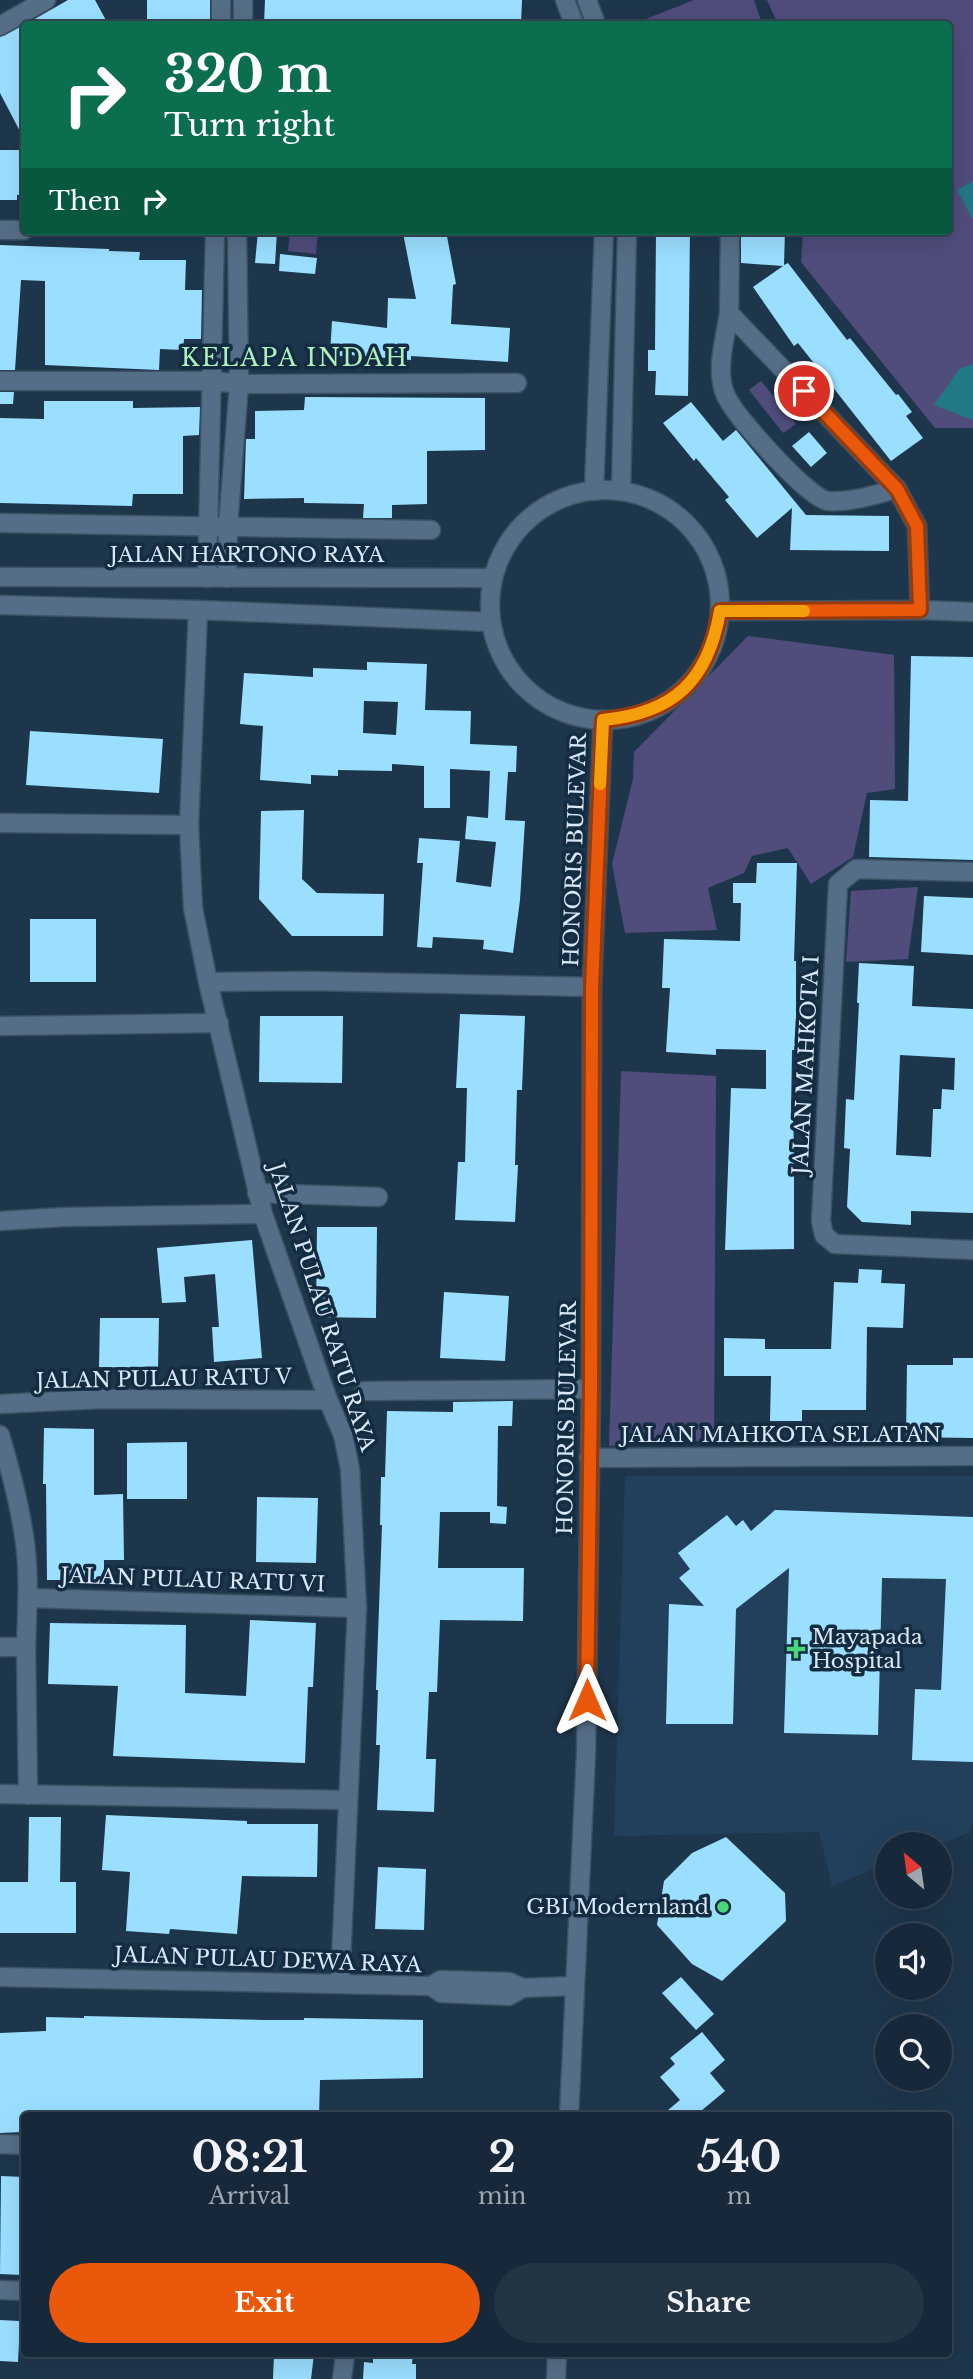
<!DOCTYPE html>
<style>
:root{--surface:#162839;--page:#233444;--text:#f1f3f6;--muted:#9ea6ae;--line:#354453;--accent:#ea580c}
body{margin:0;font-family:"Libre Baskerville",serif;background:var(--page);color:var(--text);height:100vh;display:flex;flex-direction:column;font-size:26px;white-space:nowrap}
*{box-sizing:border-box;margin:0}
p{font-size:23px;color:var(--muted)}
.icon{flex:none;width:38px;height:38px;fill:none;stroke:currentColor;stroke-width:2;stroke-linecap:round;stroke-linejoin:round}
.map{position:relative;flex:1;overflow:hidden}
.sheet{position:absolute;left:21px;top:2112px;width:931px;height:245px;display:flex;flex-direction:column;background:var(--surface);border-radius:7px;box-shadow:0 7px 28px #0002,0 0 0 2px var(--line)}
.sheet>*{flex:none}
.guide{position:absolute;left:21px;top:21px;width:931px;height:214px;border-radius:7px;box-shadow:0 7px 28px #0002,0 0 0 2px var(--line);background:#0b6e4f;color:#fff;overflow:hidden}
.needle{width:46px;rotate:331deg}
.tools{position:absolute;left:875px;top:1832px;display:grid;gap:14px}
.tools a{display:grid;place-items:center;width:77px;height:77px;border-radius:50%;background:var(--surface);box-shadow:0 7px 28px #0002,0 0 0 2px var(--line);font-size:35px}
.pin{position:absolute;display:grid;place-items:center;width:60px;height:60px;color:#fff;margin:-30px;border:4px solid #fff;border-radius:50%;box-shadow:0 2px 7px #0007}
.me{position:absolute;width:77px;margin:-38px;rotate:0deg;stroke-linejoin:round;filter:drop-shadow(0 0 5px #0008)}
.turn{display:flex;align-items:center;gap:24px;height:147px;padding:0 28px;font-size:32px}
.turn .icon{width:91px;height:91px;stroke-width:2.5}
.turn b{display:block;font-size:49px;line-height:60px}
.then{display:flex;align-items:center;height:66px;padding:0 28px;background:#0003;gap:14px;font-size:26px}
.eta{display:flex;justify-content:space-evenly;align-items:center;height:119px;text-align:center}
.eta b{font-size:42px;font-weight:800;line-height:49px}
.primary-button{display:flex;gap:14px;margin-top:auto;padding:14px 28px}
.primary-button a{flex:1;height:80px;border-radius:42px;background:var(--accent);color:#fff;font-size:28px;font-weight:800;line-height:80px;text-align:center}
.primary-button a+a{background:var(--page);color:var(--text)}
.map>svg:first-child{display:block}
.built{fill:#22405b}
.green{fill:#504c7c}
.water{fill:#227985}
.building{fill:#9bdfff;fill-rule:evenodd}
.lines{fill:none;stroke-linecap:round;stroke-linejoin:round}
.minor-casing{stroke:#3c5264;stroke-width:21}
.tertiary-casing{stroke:#3c5264;stroke-width:21}
.minor{stroke:#556e87;stroke-width:18}
.tertiary{stroke:#556e87;stroke-width:18}
.route-casing{stroke:#983908;stroke-width:18}
.route{stroke:#ea580c;stroke-width:12}
.slow{stroke:#f59e0b;stroke-width:12}
.poi-dot{fill:#4ad777;stroke:#142c41;stroke-width:2.5}
.labels{text-anchor:middle;dominant-baseline:central;stroke-width:7;stroke-linejoin:round;paint-order:stroke}
.street-label{font-size:21px;fill:#d9e7f6;stroke:#142c41}
.poi-label{font-size:21px;fill:#d9e7f6;stroke:#142c41;text-anchor:start}
.quarter-label{font-size:24px;letter-spacing:2px;fill:#adf0bb;stroke:#142c41}
</style>
<div class="map">
<svg width="973" height="2379" viewBox="0 0 973 2379">
<rect width="100%" height="100%" fill="#1e364c"/>
<path class="built" d="M625 1476H973V1821L969 1833 939 1844H887V1864L832 1886 819 1832 614 1836Z"/>
<g class="green">
<path d="M694 0H754L762 24H633Z"/>
<path d="M767 0H973V428H935L801 262 803 231H948V24H778Z"/>
<path d="M290 231H318L316 254 288 251Z"/>
<path d="M761 381 796 424 783 433 749 390Z"/>
<path d="M748 636 894 655 895 789 867 793 853 857 811 884 788 848 752 856 744 873 708 888 717 930 625 933 612 864 633 779 634 752Z"/>
<path d="M918 887 908 959 846 962 851 891Z"/>
<path d="M621 1071 716 1076 714 1440 609 1446Z"/>
</g>
<g class="water">
<path d="M973 181V220L957 190Z"/>
<path d="M973 364V420L934 405 959 369Z"/>
</g>
<g class="building">
<path d="M68 0H95L108 24H26Z"/>
<rect x="147" y="0" width="63" height="24"/>
<path d="M265 0H522L521 24H264Z"/>
<path d="M24 25V139L0 93V37Z"/>
<path d="M0 150H24V195H17V200H0Z"/>
<path d="M258 231H277L275 264 255 263Z"/>
<path d="M416 231H446L456 284 453 285 451 324 510 328 508 362 411 356V360L351 355V357L330 355 332 321 387 328 388 298 416 299 403 233Z"/>
<path d="M656 231H690L688 396 655 395 656 371H648V350H655Z"/>
<path d="M741 231H785L784 265 788 263 847 340 850 338 896 395 898 394 912 412 906 416 923 438 891 461 798 343 794 346 753 287 783 266 741 263Z"/>
<path d="M0 245 109 249V251L140 252 139 260H186L185 290H202L201 339H184L183 350 160 349 159 370 45 365V281L21 280 15 370H0Z"/>
<path d="M280 254 317 258 315 274 279 271Z"/>
<path d="M0 392H14L13 404H0Z"/>
<path d="M305 397 485 398V450L427 451V504L392 505V518H363L364 504 304 503V498L244 499 246 439H255V411L304 410Z"/>
<path d="M44 401H133V408L200 407 199 435 183 436V494H133L132 506 0 503V418L44 419Z"/>
<path d="M691 402 723 441 736 430 806 515 889 516V551L790 550 792 508 757 538 725 500 729 497 696 458 694 461 663 423Z"/>
<path d="M809 432 827 453 811 467 792 446Z"/>
<path d="M911 656 973 657V860L869 857 870 800 908 801Z"/>
<path d="M367 662 427 664 425 710 471 711 470 744 517 746 516 772H508L505 820 525 821 520 900 513 953 483 949 484 940 433 937 432 948 417 947 423 863H417L419 838 460 841 456 882 491 887 496 842 465 839 467 816 488 818 490 771 450 769V808H424V766L392 764V771L338 770V776L311 775V784L260 780 263 726 240 724 244 673 313 677V668L367 670ZM364 701 398 702 396 735 363 733Z"/>
<path d="M30 731 163 739 159 793 26 785Z"/>
<path d="M304 810 302 879 317 893 384 894 383 936H292L259 899 261 811Z"/>
<path d="M757 863H797L794 961H796V1050H792L791 1113H793L794 1150V1249L725 1250 731 1088 766 1089V1050L716 1049V1055L666 1052 670 988H662L664 939 740 941 741 903H733V883H756Z"/>
<path d="M924 896 973 898V955L921 952Z"/>
<rect x="30" y="919" width="66" height="63"/>
<path d="M859 963 914 966 912 1006 973 1009V1213L911 1211V1225L862 1222 847 1207 850 1149 844 1148 846 1099 854 1100 859 1003H857ZM900 1055 955 1058 954 1090 942 1089 941 1109H933L931 1157 896 1155Z"/>
<path d="M460 1014 525 1016 522 1090H517L515 1165H518L515 1222 455 1220 458 1162H465L467 1088H456Z"/>
<path d="M260 1016H343L342 1083 259 1082Z"/>
<path d="M317 1227H377L376 1318 316 1317Z"/>
<path d="M252 1240 262 1358 214 1362 212 1327H219L215 1274 184 1277 186 1302 162 1303 157 1248Z"/>
<path d="M859 1269 882 1270 881 1283 905 1284 903 1328 867 1327 866 1410H802V1421H770L771 1376H724V1338L765 1339V1349H831L834 1282 858 1283Z"/>
<path d="M444 1292 509 1296 505 1361 440 1358Z"/>
<path d="M100 1318H159L158 1368 99 1367Z"/>
<path d="M953 1358H973V1438L906 1437 907 1365H953Z"/>
<path d="M513 1401 512 1426H498L497 1506 507 1507 506 1524 490 1523V1512H440L438 1568H524L523 1621 440 1620 437 1692H429L426 1759H436L434 1812 377 1810 380 1745H376L378 1690H376L382 1525H380L381 1477H385L387 1411 453 1412V1402Z"/>
<path d="M44 1428 94 1429V1495L123 1494 124 1560H104V1580H47L46 1484H43Z"/>
<path d="M187 1442V1499H127V1443Z"/>
<path d="M257 1497 318 1498 316 1563 256 1562Z"/>
<path d="M775 1510 973 1517V1762L912 1760 915 1689 941 1690 946 1579 882 1578 878 1735 784 1733 789 1568 736 1609 733 1724H666L669 1604 704 1606 679 1578 690 1569 678 1553 727 1515 736 1526 743 1520 751 1531Z"/>
<path d="M250 1620 316 1623 313 1687H308L305 1763 113 1756 118 1686 48 1684 50 1623 186 1625 185 1693 246 1696Z"/>
<path d="M106 1815 247 1821V1824H318L317 1877 242 1876 237 1934 170 1929 169 1934 126 1931 130 1872 102 1870Z"/>
<path d="M29 1817H61L60 1882H76V1933H0V1882H28Z"/>
<path d="M726 1837 785 1893 786 1921 722 1981 692 1964 657 1925 664 1881 692 1853Z"/>
<path d="M378 1867 426 1869 424 1930 375 1929Z"/>
<path d="M681 1977 714 2014 696 2030 662 1993Z"/>
<path d="M84 2016 263 2020H304V2018L423 2020V2078L320 2080 319 2116H22V2132L0 2133V2033L46 2031V2017L84 2018Z"/>
<path d="M702 2032 725 2060 710 2073 725 2091 695 2116H661L680 2100 660 2077 675 2064 670 2058Z"/>
<path d="M1 2176 24 2177 22 2275 0 2274Z"/>
<path d="M0 2320 20 2321 18 2362 0 2361Z"/>
<path d="M274 2354H314L311 2379H273Z"/>
<path d="M373 2354H413L412 2364H416V2379H363L364 2362 373 2363Z"/>
</g>
<g class="lines">
<g class="minor-casing">
<g id="minor">
<path d="M243 0V24"/>
<path d="M221 24V0"/>
<path d="M0 26 46 0"/>
<path d="M0 230H24"/>
<path d="M730 231 729 313 897 489 917 526 920 610"/>
<path d="M729 313C726 335 718 360 722 383 723 389 726 397 730 403 740 421 810 500 828 501 850 503 876 494 897 489"/>
<path d="M0 381H213L239 384 517 383"/>
<path d="M0 523 431 530"/>
<path d="M207 578 215 231"/>
<path d="M227 578 228 526 239 384 237 231"/>
<path d="M198 610 189 825 193 908 208 982 263 1214 328 1400 343 1435 350 1469 357 1608 340 1983"/>
<path d="M0 823 189 825"/>
<path d="M973 872 856 869 838 884 821 1221 824 1235 835 1244 973 1250"/>
<path d="M208 982 310 981 592 987"/>
<path d="M0 1026 219 1023"/>
<path d="M257 1193 378 1197"/>
<path d="M0 1221 64 1217 263 1214"/>
<path d="M364 1391 591 1389"/>
<path d="M0 1404 102 1399 328 1400"/>
<path d="M0 1435C10 1468 19 1502 24 1536 30 1572 27 1610 26 1647"/>
<path d="M589 1458 973 1456"/>
<path d="M28 1598 357 1608"/>
<path d="M0 1647H26L28 1795"/>
<path d="M0 1794 347 1800"/>
<path d="M0 1977 431 1986 441 1993 509 1996 523 1988 574 1986"/>
<path d="M431 1986 441 1980 509 1982 523 1988"/>
<path d="M0 2144 24 2145"/>
<path d="M0 2290 24 2291"/>
<path d="M342 2379 345 2354"/>
</g>
</g>
<g class="tertiary-casing">
<g id="tertiary">
<path d="M565 0 574 24"/>
<path d="M587 0 596 24"/>
<circle cx="605" cy="605" r="115"/>
<path d="M594 491 604 231"/>
<path d="M621 491 627 231"/>
<path d="M0 577 493 578"/>
<path d="M0 605 198 610 491 622"/>
<path d="M720 611 920 610 973 612"/>
<path d="M569 2116 586 1753 591 1389 592 987 603 720"/>
<path d="M556 2379 557 2354"/>
</g>
</g>
<use href="#minor" class="minor"/>
<use href="#tertiary" class="tertiary"/>
</g>
<g class="lines">
<g class="route-casing">
<path id="route" d="M587 1700 591 1389 592 988 603 720C674 713 708 681 720 611L920 610 917 526 897 489 804 391"/>
</g>
<use href="#route" class="route"/>
<path class="slow" d="M600 784 603 720C674 713 708 681 720 611H804"/>
</g>
<g class="poi-dot">
<path d="M792.5 1638.5h7v7h7v7h-7v7h-7v-7h-7v-7h7z"/>
<circle cx="723" cy="1907" r="7"/>
</g>
<g class="labels">
<g class="street-label">
<text x="247" y="555">JALAN HARTONO RAYA</text>
<text transform="translate(575 850) rotate(-88)">HONORIS BULEVAR</text>
<text transform="translate(806 1065) rotate(-87)">JALAN MAHKOTA I</text>
<text transform="translate(322 1307) rotate(72)">JALAN PULAU RATU RAYA</text>
<text transform="translate(164 1379) rotate(-1)">JALAN PULAU RATU V</text>
<text transform="translate(567 1418) rotate(-89)">HONORIS BULEVAR</text>
<text x="781" y="1435">JALAN MAHKOTA SELATAN</text>
<text transform="translate(193 1580) rotate(2)">JALAN PULAU RATU VI</text>
<text transform="translate(268 1960) rotate(2)">JALAN PULAU DEWA RAYA</text>
</g>
<g class="poi-label">
<text x="812" y="1637">Mayapada<tspan x="812" dy="24">Hospital</tspan></text>
<text x="709" y="1907" text-anchor="end">GBI Modernland</text>
</g>
<g class="quarter-label">
<text x="295" y="357">KELAPA INDAH</text>
</g>
</g>
</svg>
<div class="tools">
<a><svg class="needle" viewBox="-14 -14 28 28"><path d="M0-13l5 13h-10z" fill="#e53935"/><path d="M0 13l5-13h-10z" fill="#9ea6ae"/></svg></a>
<a><svg class="icon" aria-label="sound" viewBox="0 0 24 24"><path d="M4 9h4l5-4v14l-5-4H4zM17 9q2 3 0 6"/></svg></a>
<a><svg class="icon" aria-label="search" viewBox="0 0 24 24"><circle cx="10" cy="10" r="6"/><path d="M15 15l6 6"/></svg></a>
</div>
<div class="pin" style="left:804px;top:391px;background:#d93025"><svg class="icon" aria-label="arrive" viewBox="0 0 24 24"><path d="M6 21V4h12l-3 4 3 4H6"/></svg></div>
<svg class="me" style="left:587px;top:1700px" viewBox="-20 -20 40 40"><path d="M0-17L14 15 0 8-14 15z" fill="#ea580c" stroke="#fff" stroke-width="4"/></svg>
<div class="guide">
<div class="turn"><svg class="icon" aria-label="right" viewBox="0 0 24 24"><path d="M7 20v-9h11M14 6l5 5-5 5"/></svg><div><b>320 m</b>Turn right</div></div>
<div class="then">Then<svg class="icon" aria-label="right" viewBox="0 0 24 24"><path d="M7 20v-9h11M14 6l5 5-5 5"/></svg></div>
</div>
<section class="sheet">
<div class="eta">
<div><b>08:21</b><p>Arrival</p></div>
<div><b>2</b><p>min</p></div>
<div><b>540</b><p>m</p></div>
</div>
<div class="primary-button"><a>Exit</a><a>Share</a></div>
</section>
</div>
